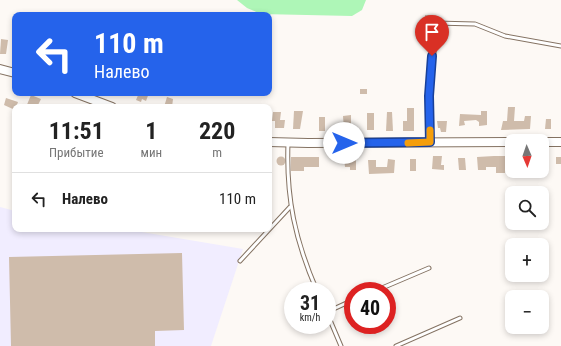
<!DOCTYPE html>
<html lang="ru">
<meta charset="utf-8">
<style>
:root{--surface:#fff;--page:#f2f2f2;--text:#222;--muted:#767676;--line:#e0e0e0}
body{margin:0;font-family:"Roboto Condensed",sans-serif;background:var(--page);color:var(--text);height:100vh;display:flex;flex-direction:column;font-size:15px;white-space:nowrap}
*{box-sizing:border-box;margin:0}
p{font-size:13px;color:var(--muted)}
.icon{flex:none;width:22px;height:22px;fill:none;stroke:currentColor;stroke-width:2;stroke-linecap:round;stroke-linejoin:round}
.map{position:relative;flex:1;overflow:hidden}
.panel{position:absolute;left:12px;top:104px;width:260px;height:128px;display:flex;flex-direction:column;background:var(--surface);border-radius:8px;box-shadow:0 2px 6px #0003}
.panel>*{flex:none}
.banner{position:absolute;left:12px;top:12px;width:260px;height:84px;border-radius:8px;box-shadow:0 2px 6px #0003;background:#2563eb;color:#fff;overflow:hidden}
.needle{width:26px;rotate:178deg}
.fabs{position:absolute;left:505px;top:134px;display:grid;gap:8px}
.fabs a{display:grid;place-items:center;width:44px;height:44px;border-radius:8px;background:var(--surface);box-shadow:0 2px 6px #0003;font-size:20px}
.speed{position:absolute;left:284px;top:282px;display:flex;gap:8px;font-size:20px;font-weight:700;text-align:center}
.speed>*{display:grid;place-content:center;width:52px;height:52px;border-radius:50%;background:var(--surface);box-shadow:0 2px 6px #0003;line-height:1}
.speed small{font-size:10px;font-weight:400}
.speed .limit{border:6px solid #d22;background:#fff;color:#111}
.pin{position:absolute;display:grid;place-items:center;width:34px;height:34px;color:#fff;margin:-41px -17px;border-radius:50% 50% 50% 0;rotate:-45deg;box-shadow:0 0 4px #0007}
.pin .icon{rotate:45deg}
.me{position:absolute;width:44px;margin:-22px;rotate:90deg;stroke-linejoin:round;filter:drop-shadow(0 0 3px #0008)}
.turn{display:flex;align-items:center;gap:14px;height:84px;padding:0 16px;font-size:18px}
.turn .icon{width:52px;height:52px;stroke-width:2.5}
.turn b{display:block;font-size:28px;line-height:34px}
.eta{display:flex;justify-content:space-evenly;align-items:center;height:68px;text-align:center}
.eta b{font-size:24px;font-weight:700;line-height:28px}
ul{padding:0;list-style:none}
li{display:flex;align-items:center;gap:12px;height:52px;padding:0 16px;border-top:1px solid var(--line)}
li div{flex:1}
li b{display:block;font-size:15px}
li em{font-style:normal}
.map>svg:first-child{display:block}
.industrial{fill:#f1edff}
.green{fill:#aef6b7}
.building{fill:#cfbcab}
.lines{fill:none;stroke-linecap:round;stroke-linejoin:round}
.service-casing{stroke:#847262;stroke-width:5}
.minor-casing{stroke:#847262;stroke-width:8}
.tertiary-casing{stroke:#847262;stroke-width:10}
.service{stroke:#fff;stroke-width:3}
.minor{stroke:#fff;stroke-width:6}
.tertiary{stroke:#fff;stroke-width:8}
.route-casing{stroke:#184099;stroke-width:10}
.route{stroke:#2563eb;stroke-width:7}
.slow{stroke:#f59e0b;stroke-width:7}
</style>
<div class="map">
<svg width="561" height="346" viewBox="0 0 561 346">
<rect width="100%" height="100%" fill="#fdf9f5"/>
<path class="industrial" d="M0 207 15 211V229H124L243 249 211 346H0Z"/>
<path class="green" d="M237 0H366L362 10 352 16 261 14 247 8Z"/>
<g class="building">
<rect x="425" y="15" width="6" height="5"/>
<path d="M1 39 8 40 6 54H0Z"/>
<rect x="360" y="89" width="7" height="5"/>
<path d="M139 93H149L146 101 142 99 141 102 136 100Z"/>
<path d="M31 95 41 99 37 107H26Z"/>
<path d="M167 97 173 99 172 107H164Z"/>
<path d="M6 98 18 102 15 110 4 105Z"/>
<path d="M508 107H515L514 121H524L525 116H531L530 129 501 130 503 121H507Z"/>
<path d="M407 108H414V131H403V121H407Z"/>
<path d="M294 111H303L300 129H293Z"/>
<path d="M481 111H487V125L479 126V122L476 120 464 121 465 125 459 126 460 114 481 115Z"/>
<path d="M273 112H281L280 120H285L284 128H275V121H272Z"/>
<path d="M387 112H392L393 131H386Z"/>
<rect x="367" y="113" width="7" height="17"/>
<path d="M351 115V130H344L343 116Z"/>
<rect x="319" y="117" width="6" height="14"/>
<path d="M546 119H551V129H545Z"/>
<path d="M437 121H447L446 132H441L440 128H438Z"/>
<rect x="542" y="155" width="4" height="15"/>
<path d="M433 156H442L441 165H444V170L432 169Z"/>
<path d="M494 156H505V173H496V167H486V170H478L477 157Z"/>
<circle cx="281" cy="161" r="4.5"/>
<path d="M291 157H319V167H304V171H291Z"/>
<path d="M356 157V170H350V167H345L344 158Z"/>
<rect x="556" y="157" width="5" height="7"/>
<path d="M458 158H465L466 170H459Z"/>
<path d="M388 159 395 160 394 173 369 174 368 160H376V167H387Z"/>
<rect x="410" y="159" width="6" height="12"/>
<path d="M182 253 184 330 155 331V346H11L9 257Z"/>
<path d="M370 325H382L384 330 374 334Z"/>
</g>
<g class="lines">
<g class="service-casing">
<g id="service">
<path d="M435 23 475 24 505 36 561 46"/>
<path d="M288 143C286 198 295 240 317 291"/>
<path d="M240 261 290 207"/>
<path d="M375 291 429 268"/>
<path d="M327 312 353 300"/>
<path d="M327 313 341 346"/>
<path d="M396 346 460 318"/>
</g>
</g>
<g class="minor-casing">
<path id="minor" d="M430 142 429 96 435 23"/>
</g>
<g class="tertiary-casing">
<g id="tertiary">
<path d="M0 69 15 73"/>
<path d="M75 93 112 107"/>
<path d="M269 142 308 143 512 142"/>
<path d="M542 142H561"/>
</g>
</g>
<use href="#service" class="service"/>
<use href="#minor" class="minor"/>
<use href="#tertiary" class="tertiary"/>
</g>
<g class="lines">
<g class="route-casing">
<path id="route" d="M344 143 430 142 429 96 432 56"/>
</g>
<use href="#route" class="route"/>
<path class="slow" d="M408 143 430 142V130"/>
</g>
</svg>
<div class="fabs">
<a><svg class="needle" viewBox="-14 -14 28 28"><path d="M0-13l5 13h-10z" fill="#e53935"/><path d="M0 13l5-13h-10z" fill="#767676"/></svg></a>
<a><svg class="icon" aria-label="search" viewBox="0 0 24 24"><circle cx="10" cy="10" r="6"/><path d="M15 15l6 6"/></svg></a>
<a>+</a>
<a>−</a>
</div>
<div class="speed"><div>31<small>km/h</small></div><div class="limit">40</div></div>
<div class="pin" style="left:432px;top:56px;background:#d93025"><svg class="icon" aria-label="arrive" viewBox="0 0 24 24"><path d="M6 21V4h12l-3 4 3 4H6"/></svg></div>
<svg class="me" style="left:344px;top:143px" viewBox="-20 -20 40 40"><circle r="19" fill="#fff"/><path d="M0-13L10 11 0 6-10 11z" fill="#2563eb"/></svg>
<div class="banner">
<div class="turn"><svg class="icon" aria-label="left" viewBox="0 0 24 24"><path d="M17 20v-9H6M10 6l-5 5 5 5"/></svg><div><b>110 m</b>Налево</div></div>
</div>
<section class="panel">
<div class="eta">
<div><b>11:51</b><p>Прибытие</p></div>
<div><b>1</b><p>мин</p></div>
<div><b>220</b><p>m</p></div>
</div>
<ul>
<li><svg class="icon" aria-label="left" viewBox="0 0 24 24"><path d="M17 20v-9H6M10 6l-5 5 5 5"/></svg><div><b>Налево</b></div><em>110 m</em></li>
</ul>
</section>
</div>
